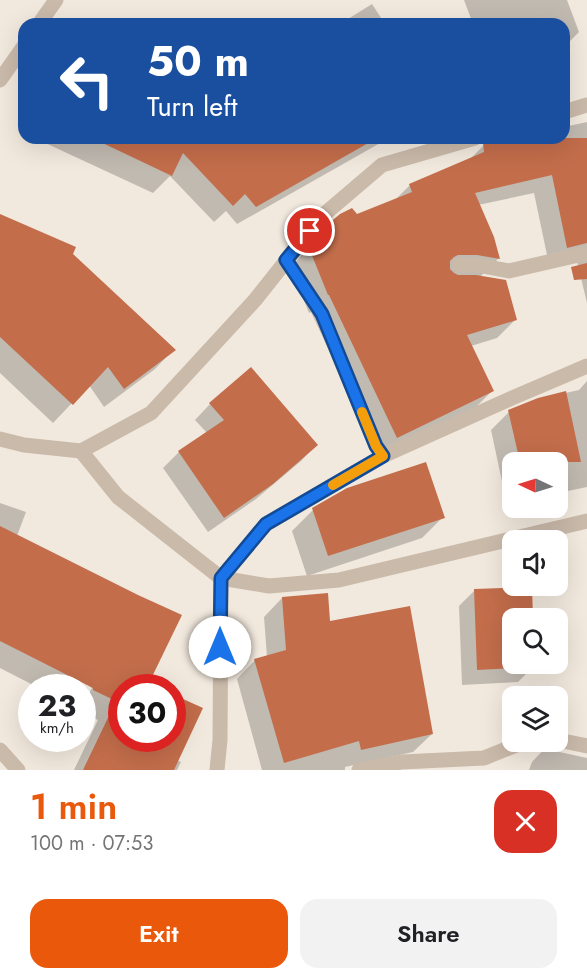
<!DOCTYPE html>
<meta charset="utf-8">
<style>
:root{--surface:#fff;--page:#f2f2f2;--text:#202124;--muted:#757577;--accent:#ea580c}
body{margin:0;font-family:Jost,sans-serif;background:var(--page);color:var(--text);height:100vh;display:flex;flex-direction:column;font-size:22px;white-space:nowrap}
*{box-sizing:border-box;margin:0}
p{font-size:20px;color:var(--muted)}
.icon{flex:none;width:33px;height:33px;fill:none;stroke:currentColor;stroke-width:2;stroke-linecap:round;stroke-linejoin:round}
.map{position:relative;height:770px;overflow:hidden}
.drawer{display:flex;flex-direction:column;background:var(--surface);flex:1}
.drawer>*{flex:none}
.guide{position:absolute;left:18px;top:18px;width:552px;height:126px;border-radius:18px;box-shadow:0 6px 24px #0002;background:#1a4fa0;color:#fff;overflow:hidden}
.needle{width:39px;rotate:274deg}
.fabs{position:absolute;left:502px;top:452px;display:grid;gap:12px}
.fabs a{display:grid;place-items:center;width:66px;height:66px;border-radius:12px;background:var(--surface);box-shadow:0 6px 24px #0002;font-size:30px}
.speed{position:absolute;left:18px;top:674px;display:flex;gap:12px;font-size:30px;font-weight:700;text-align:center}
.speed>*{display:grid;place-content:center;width:78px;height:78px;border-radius:50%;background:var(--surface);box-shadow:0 6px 24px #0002;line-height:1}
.speed small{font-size:15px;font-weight:400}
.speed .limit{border:9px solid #d22;background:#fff;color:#111}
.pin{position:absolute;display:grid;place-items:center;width:51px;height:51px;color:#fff;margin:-26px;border:3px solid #fff;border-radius:50%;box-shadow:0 2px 6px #0007}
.me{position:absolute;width:66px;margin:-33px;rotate:0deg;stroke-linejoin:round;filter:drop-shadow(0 0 4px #0008)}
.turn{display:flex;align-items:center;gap:21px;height:126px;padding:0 30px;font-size:27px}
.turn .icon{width:78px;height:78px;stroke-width:2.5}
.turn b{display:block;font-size:42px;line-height:51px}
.round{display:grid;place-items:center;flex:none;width:63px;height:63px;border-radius:18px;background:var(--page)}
.summary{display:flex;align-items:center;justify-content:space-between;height:102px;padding:0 30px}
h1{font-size:36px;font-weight:600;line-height:45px;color:var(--accent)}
.cta{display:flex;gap:12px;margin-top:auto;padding:12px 30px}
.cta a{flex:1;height:69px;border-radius:18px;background:var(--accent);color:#fff;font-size:24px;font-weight:600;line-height:69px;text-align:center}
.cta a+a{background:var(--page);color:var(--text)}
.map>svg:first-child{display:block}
.shadow{fill:#0003}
.building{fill:#c36d4b}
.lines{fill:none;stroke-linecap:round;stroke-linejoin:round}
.minor{stroke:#cabaaa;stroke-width:15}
.route-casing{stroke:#114b97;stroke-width:15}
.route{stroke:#1a73e8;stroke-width:10}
.slow{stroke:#f59e0b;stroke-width:10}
</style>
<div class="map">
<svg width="587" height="770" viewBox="0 0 587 770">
<rect width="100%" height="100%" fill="#f2e9de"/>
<g class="shadow">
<path d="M464 0H567L579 32 564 47V24H473Z"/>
<path d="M372 4 385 24H340Z"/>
<path d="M587 122V303L574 249 547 255 534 193 478 205 492 238 498 259 480 277 516 319 497 338 471 346 492 391 474 409 378 455 311 312 309 313 291 268 310 244 329 225 357 216 394 201 410 185 469 160 484 145 514 138H564V127Z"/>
<path d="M42 138H389L237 224 226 211 214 222 170 176 153 193 41 141Z"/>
<path d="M0 215 71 254 173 350 155 369 104 407 89 385 53 423 0 373Z"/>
<path d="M587 381V487L558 493V462H513V503L507 505 491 430 509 412 538 399 579 390Z"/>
<path d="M210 404 316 445 301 461 256 499 208 532 163 468 179 452 207 433 195 420Z"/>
<path d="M0 503 26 512 17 536 147 684 153 687H122V738L181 762 177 770H74L98 720 82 712V705L92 688 70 674 57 687H37L0 668Z"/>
<path d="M313 510 443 517 422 538 307 576 292 531Z"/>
<path d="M475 590 532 618H513V663H533V667L518 682 462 685 459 606Z"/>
<path d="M282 598 328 623 432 734 413 752 345 767V770H262L237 679 255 660 267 657 264 617Z"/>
<path d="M548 745 550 748 555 751 587 758V770H529L532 762Z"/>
</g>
<g class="building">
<path d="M92 138H377L256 207 245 194 233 206 183 153 172 176Z"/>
<path d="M507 138H587V243L567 248 552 175 475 193 494 237 500 259 477 255H458L454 257 450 261V269L454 273 458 275H476L506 280 517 320 467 335 494 391 397 438 329 295H328L309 248 328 224 340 214 352 208 357 214 412 192 409 184 484 152 483 143Z"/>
<path d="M0 214 76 247 73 254 176 350 124 389 108 367 73 405 0 337Z"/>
<path d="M587 263V279L574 280 571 267Z"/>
<path d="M251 367 318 445 273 484 224 518 178 451 224 420 209 403Z"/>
<path d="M566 391 581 462H520L508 410 538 398Z"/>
<path d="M426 462 445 518 328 556 312 508 347 488Z"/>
<path d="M0 526 138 595 182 615 149 683 157 687H122V738H172V694L203 708 174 770H83L116 701 93 690V688L0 641Z"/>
<path d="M532 587 533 618H513V663H535V667L477 670 474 589Z"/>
<path d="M328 593 330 621 410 606 433 734 361 750 359 741 284 763 254 659 286 650 282 597Z"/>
</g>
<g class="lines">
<g class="minor">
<path d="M39 24 56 0"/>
<path d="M0 80 24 46"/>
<path d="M564 112 587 105"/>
<path d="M287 260 322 314 376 446 383 456"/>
<path d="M459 265H477L509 271 587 253"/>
<path d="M0 439 24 445 81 451 151 413 255 300 321 217 382 165 475 138"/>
<path d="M81 451 118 497 221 578 269 586 339 580 587 521"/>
<path d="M558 740 587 746"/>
<path d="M0 750 18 770"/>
<path d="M217 770 220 740 221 578 266 524 383 456 512 398 587 366"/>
<path d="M359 770 402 762 484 758 526 741"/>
</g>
</g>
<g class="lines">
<g class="route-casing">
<path id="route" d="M220 647 221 578 266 524 383 456 376 446 322 314 286 260 310 231"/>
</g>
<use href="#route" class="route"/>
<path class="slow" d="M333 485 383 456 376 446 362 412"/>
</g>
</svg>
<div class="fabs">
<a><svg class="needle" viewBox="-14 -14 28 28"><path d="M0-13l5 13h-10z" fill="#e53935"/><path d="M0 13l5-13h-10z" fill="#757577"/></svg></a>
<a><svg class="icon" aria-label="sound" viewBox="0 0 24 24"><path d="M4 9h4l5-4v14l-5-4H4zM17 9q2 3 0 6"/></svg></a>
<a><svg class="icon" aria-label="search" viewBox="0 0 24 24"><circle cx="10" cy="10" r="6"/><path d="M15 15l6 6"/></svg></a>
<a><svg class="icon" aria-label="layers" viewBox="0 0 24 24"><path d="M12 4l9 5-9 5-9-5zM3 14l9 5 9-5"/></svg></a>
</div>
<div class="speed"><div>23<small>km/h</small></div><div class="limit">30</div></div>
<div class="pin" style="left:310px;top:231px;background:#d93025"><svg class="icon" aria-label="arrive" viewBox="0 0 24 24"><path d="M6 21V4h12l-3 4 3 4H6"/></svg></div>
<svg class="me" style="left:220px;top:647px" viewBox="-20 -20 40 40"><circle r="19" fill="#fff"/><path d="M0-13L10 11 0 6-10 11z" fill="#1a73e8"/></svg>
<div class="guide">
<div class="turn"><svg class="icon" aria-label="left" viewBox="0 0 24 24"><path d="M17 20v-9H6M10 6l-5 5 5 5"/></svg><div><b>50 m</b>Turn left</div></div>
</div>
</div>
<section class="drawer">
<div class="summary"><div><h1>1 min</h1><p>100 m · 07:53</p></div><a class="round" style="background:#d93025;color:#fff"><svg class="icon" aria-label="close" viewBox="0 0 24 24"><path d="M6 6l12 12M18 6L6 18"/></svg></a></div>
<div class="cta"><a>Exit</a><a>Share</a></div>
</section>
